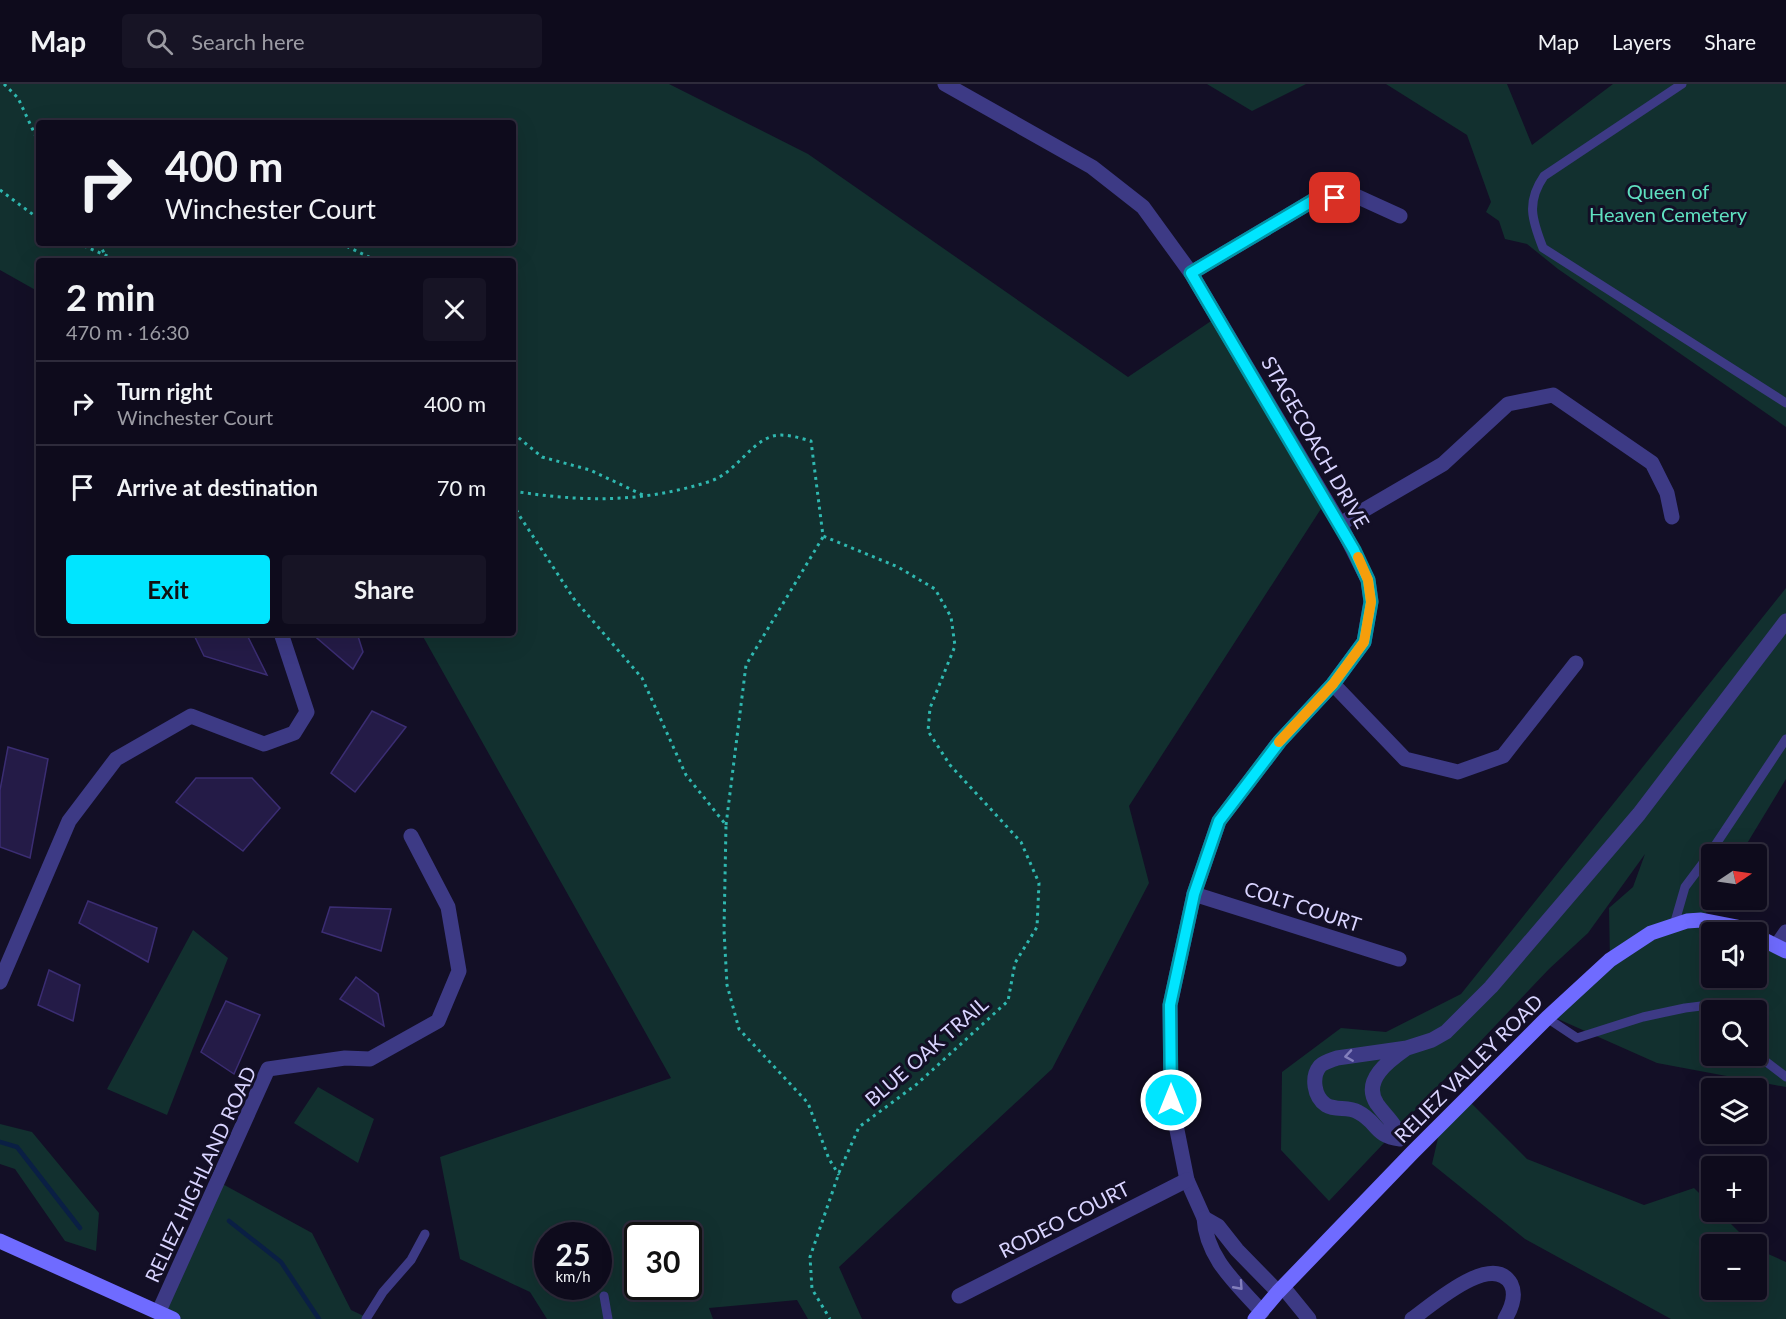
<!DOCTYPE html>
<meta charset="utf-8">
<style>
:root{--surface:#0e0b1c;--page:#171425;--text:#f1f3f6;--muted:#9b9ba3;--line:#2e2b3b;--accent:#00e5ff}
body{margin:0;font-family:Lato,sans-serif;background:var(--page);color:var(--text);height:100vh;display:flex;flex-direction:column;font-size:22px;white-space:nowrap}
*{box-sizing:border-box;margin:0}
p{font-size:20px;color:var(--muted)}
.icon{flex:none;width:33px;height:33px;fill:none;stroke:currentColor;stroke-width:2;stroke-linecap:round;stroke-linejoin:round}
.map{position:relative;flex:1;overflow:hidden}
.side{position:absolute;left:36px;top:174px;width:480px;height:378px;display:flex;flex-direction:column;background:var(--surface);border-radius:6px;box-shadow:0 6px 24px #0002,0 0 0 2px var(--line)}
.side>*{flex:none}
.top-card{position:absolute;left:36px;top:36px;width:480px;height:126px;border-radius:6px;box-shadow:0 6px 24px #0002,0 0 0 2px var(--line);background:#0e0b1c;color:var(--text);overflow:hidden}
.needle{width:39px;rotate:77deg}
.buttons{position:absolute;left:1701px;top:760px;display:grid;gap:12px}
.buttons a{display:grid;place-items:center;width:66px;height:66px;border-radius:6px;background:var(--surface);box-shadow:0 6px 24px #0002,0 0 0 2px var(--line);font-size:30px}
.speed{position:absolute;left:534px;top:1138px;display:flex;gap:12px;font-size:30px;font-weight:700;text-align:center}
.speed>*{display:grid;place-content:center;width:78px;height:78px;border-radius:50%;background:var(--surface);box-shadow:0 6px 24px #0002,0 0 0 2px var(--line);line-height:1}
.speed small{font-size:15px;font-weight:400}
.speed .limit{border:3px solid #111;border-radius:9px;background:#fff;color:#111}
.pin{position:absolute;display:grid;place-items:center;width:51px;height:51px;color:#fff;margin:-26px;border-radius:12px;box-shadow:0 3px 9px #0006}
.me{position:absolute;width:66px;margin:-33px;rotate:0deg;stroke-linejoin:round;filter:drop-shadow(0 0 4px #0008)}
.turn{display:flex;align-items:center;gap:21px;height:126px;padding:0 30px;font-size:27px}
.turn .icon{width:78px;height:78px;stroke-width:2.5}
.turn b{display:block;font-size:42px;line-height:51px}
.round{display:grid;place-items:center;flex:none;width:63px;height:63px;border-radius:6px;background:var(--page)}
.head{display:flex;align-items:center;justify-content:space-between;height:102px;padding:0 30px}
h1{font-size:36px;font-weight:700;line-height:45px}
.action{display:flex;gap:12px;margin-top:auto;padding:12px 30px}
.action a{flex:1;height:69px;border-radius:6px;background:var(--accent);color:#111;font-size:24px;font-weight:700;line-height:69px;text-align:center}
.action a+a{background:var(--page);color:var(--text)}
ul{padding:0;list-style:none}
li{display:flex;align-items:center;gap:18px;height:84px;padding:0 30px;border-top:2px solid var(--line)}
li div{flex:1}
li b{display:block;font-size:22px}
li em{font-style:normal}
header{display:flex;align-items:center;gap:36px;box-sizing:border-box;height:84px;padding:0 30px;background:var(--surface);border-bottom:2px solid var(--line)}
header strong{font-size:28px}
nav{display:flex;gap:33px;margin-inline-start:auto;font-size:21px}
.search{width:420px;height:54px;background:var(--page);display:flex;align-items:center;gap:15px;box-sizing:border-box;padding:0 21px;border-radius:6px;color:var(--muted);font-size:22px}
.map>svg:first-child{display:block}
.green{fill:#12302f;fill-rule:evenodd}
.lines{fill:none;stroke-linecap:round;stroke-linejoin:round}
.stream{stroke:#0a1f44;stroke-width:4.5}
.building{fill:#241b47;stroke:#3b2d73;stroke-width:1.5}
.path{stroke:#2fb8b0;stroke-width:3;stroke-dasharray:3 4.5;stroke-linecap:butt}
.service{stroke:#3d3a85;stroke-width:9}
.minor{stroke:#3d3a85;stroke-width:15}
.secondary{stroke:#6f6bff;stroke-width:15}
.oneway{stroke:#837fbc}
.route-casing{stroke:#0095a6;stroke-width:15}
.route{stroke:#00e5ff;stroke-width:10}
.slow{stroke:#f59e0b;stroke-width:10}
.labels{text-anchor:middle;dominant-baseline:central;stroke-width:6;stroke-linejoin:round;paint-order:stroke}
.park-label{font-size:20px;fill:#5fe0c0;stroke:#130f26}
.street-label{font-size:20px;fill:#d9d4ff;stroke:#130f26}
</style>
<header>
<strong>Map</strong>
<div class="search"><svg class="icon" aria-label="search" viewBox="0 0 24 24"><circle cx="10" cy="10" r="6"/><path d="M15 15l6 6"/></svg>Search here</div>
<nav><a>Map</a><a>Layers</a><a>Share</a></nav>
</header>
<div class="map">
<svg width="1786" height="1235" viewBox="0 0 1786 1235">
<rect width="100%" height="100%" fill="#130f26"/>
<g class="green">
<path d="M0 0H669L808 70 1128 293 1217 233 1326 417 1129 722 1149 799 1052 985 839 1183 862 1235H808L797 1216 709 1224 713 1235H547L530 1208 460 1175 440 1073 671 994 421 549H513V177H39V208L0 186ZM39 39H513V159H39ZM548 1152H598V1203H548ZM638 1152H688V1203H638Z"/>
<path d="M1207 0H1306L1252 27Z"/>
<path d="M1386 0H1507L1532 61 1613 0H1786V343L1558 185 1527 160 1505 155 1499 137 1486 128 1491 118 1467 51Z"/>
<path d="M1786 504V695L1740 771H1712V816H1713L1702 836 1751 849H1712V894H1756L1757 852 1786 867V1003L1657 979 1549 931 1610 876 1609 824 1633 803 1645 770 1588 849 1549 885 1329 1117 1281 1066 1282 988 1341 944 1386 948 1461 910ZM1712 927H1756V972H1712Z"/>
<path d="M193 846 228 874 167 1031 107 1005Z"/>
<path d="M318 1003 374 1035 358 1079 294 1039Z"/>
<path d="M1467 1015 1527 1075 1644 1121 1694 1104 1711 1121 1712 1128H1719L1752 1161H1712V1206H1756L1757 1165 1786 1178V1235H1671L1525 1155 1432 1080 1441 1041Z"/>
<path d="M0 1040 32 1048 99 1129 96 1167 65 1157 15 1085 0 1080Z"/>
<path d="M217 1097 312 1149 351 1226 370 1235H173L159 1227Z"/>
</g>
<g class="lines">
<g class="stream">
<path d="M0 1058 17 1063 80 1144"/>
<path d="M229 1137 281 1178 319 1235"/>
</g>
</g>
<g class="building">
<path d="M193 549H246L267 591 204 572Z"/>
<path d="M311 549H357L363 568 353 585Z"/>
<path d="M372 627 406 643 355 708 331 689Z"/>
<path d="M8 663 48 675 30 774 0 763V706Z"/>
<path d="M196 694H252L280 724 243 767 176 718Z"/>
<path d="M88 817 157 844 148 878 79 839Z"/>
<path d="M330 823 391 825 381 867 322 848Z"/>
<path d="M49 886 80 901 73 937 38 921Z"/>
<path d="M356 893 378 910 384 942 340 915Z"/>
<path d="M226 917 260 931 234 990 201 968Z"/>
</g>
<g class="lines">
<g class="path">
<path d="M4 0 18 14 39 59"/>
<path d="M0 106 39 135"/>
<path d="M77 159 119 177"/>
<path d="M99 159 105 171"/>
<path d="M340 159 377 177"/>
<path d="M513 349 542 373 590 386 643 411"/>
<path d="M513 407C581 418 641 419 708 398 735 390 747 362 770 353 783 348 799 354 811 357L823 452 898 483 935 505 951 533 955 562 930 624 928 647 950 681 1021 758 1039 799 1037 843 1015 879 1008 917 917 1000 859 1043 840 1086 810 1173 812 1205 830 1235"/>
<path d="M513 419 519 431 574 515 642 594 686 691 726 741 724 846 727 901 739 945 808 1019 829 1075 839 1091"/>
<path d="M726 741 746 581 823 453"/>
</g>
<g class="service">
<path d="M1682 0 1544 92C1526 118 1532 136 1543 164L1786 319"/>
<path d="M1674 841 1685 803 1706 775 1786 655"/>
<path d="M1547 934 1577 954 1643 933 1685 924 1701 922 1715 927"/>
<path d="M1756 970 1786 993"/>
<path d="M604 1212 608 1235"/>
<path d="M366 1235 383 1208 411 1176 425 1150"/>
</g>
<g class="minor">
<path d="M945 0 1092 83 1143 123 1191 189 1340 440 1368 496 1371 517 1364 558 1333 600 1280 657 1219 737 1194 810 1170 921 1171 1016 1187 1096 1204 1134"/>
<path d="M1191 189 1314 116 1356 112 1400 132"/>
<path d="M1340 440 1443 380 1508 320 1553 311 1652 379 1667 409 1672 433"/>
<path d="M1333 600 1405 675 1458 688 1503 672 1576 579"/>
<path d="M1194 810 1399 875"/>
<path d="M1777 861 1786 848"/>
<path d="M0 898 69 737 116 675 191 632 264 660 294 649 307 628 281 549"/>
<path d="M1407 964C1390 976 1361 996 1377 1020 1387 1034 1395 1038 1400 1055 1374 1052 1378 1038 1358 1028 1348 1022 1336 1027 1326 1021 1314 1013 1311 993 1320 982 1324 978 1332 976 1337 974L1407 964 1432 956 1446 948 1491 903 1639 730 1786 537"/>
<path d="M1283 1203 1309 1235"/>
<path d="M959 1212 1187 1096"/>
<path d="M159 1227 268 985 345 974 370 975 438 937 459 887 448 823 411 752"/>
<path d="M1262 1228C1237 1200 1206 1174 1204 1134L1218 1142 1237 1166 1278 1208"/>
<path d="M1412 1235C1432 1221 1492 1167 1511 1200 1517 1212 1511 1225 1505 1235"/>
</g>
<g class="secondary">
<path d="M1756 852 1786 867"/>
<path d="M0 1157 173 1235"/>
<path d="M1255 1235 1278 1208 1413 1068 1547 934 1610 876 1651 849 1687 837 1701 836 1737 843 1751 849"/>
</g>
</g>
<defs><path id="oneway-chevron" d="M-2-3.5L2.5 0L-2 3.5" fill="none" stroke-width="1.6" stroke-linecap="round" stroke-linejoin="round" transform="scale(1.5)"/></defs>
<g class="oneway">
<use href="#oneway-chevron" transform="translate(1349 972) rotate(171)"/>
<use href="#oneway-chevron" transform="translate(1239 1202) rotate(48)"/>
</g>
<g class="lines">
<g class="route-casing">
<path id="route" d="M1171 1016 1170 921 1194 810 1219 737 1280 657 1333 600 1364 558 1371 518 1368 496 1354 466 1191 189 1314 116 1335 114"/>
</g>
<use href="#route" class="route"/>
<path class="slow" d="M1279 658 1333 600 1364 558 1371 518 1368 496 1358 473"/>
</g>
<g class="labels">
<g class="park-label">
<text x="1668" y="107">Queen of<tspan x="1668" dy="23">Heaven Cemetery</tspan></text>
</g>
<g class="street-label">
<text transform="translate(1316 358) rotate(60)">STAGECOACH DRIVE</text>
<text transform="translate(1303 822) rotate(18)">COLT COURT</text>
<text transform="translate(926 967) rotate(-41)">BLUE OAK TRAIL</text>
<text transform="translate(1468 984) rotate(-45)">RELIEZ VALLEY ROAD</text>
<text transform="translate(200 1090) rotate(-65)">RELIEZ HIGHLAND ROAD</text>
<text transform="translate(1064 1135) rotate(-27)">RODEO COURT</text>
</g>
</g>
</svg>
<div class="buttons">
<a><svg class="needle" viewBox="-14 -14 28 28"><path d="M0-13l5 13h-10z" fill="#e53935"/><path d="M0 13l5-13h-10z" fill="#9b9ba3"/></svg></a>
<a><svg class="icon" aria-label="sound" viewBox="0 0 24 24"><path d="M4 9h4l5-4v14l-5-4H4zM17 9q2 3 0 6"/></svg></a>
<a><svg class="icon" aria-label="search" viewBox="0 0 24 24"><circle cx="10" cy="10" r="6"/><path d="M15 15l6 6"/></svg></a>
<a><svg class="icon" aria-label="layers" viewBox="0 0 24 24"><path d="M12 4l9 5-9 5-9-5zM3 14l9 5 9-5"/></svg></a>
<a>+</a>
<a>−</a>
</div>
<div class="speed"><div>25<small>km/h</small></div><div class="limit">30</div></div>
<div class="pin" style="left:1335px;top:114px;background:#d93025"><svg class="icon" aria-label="arrive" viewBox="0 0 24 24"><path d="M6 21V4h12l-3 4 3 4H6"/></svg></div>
<svg class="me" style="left:1171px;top:1016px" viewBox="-20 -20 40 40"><circle r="17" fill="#00e5ff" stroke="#fff" stroke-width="3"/><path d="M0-11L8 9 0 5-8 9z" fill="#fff"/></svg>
<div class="top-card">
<div class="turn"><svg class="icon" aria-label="right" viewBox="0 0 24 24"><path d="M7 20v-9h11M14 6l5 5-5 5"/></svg><div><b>400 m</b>Winchester Court</div></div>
</div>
<section class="side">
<div class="head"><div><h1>2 min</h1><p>470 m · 16:30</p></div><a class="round"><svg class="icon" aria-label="close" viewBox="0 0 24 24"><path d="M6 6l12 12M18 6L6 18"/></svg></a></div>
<ul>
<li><svg class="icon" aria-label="right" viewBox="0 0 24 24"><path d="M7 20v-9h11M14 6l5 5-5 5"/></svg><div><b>Turn right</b><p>Winchester Court</p></div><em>400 m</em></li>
<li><svg class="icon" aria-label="arrive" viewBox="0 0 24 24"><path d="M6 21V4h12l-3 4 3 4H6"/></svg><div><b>Arrive at destination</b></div><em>70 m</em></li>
</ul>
<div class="action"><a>Exit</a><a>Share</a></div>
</section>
</div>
